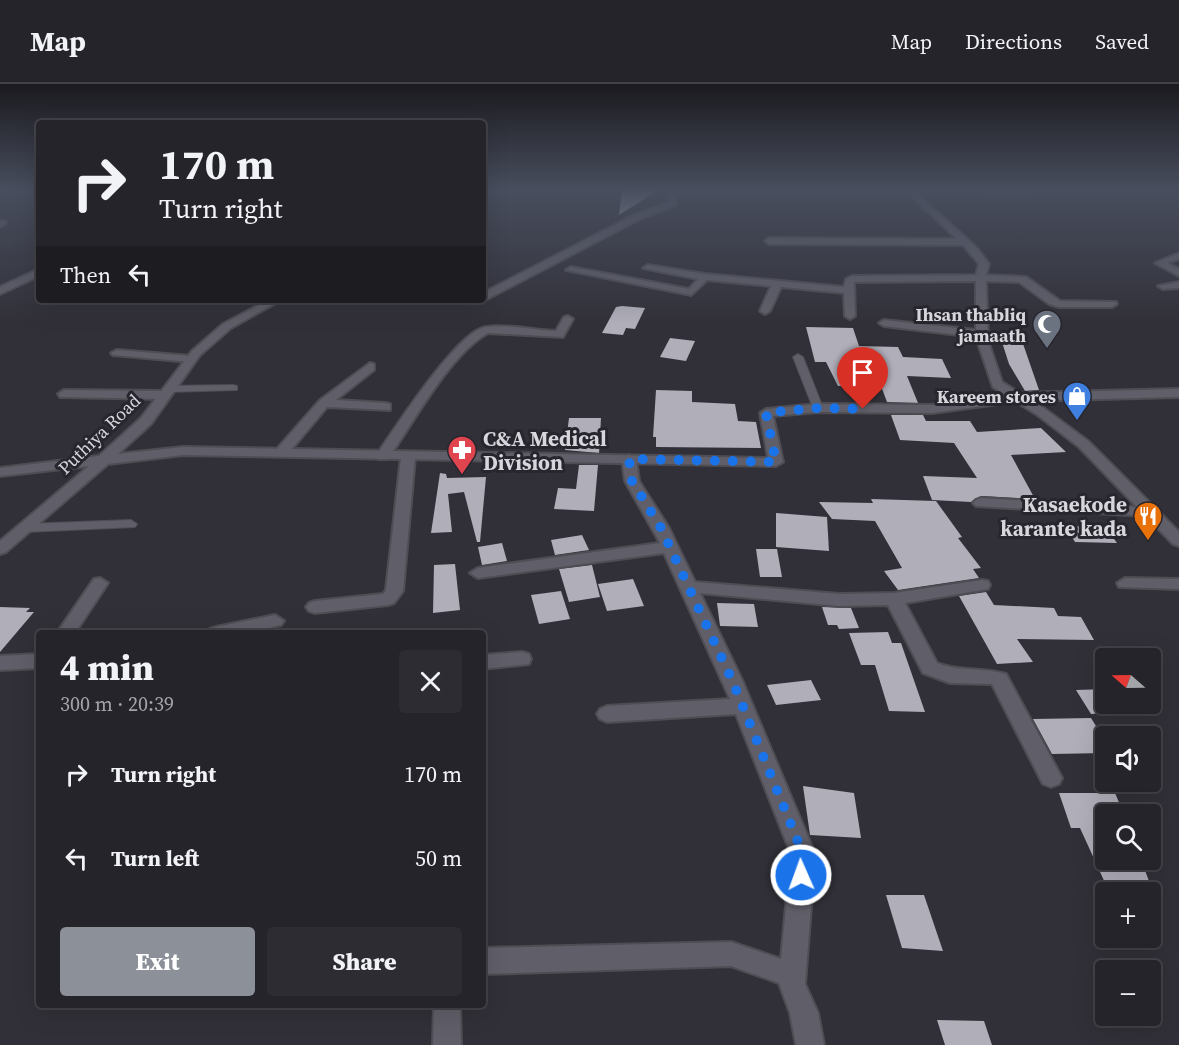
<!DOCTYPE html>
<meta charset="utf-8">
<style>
:root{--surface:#25242a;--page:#2d2c32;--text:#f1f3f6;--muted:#a3a4a8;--line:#424147;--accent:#8c9099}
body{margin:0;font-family:"Source Serif 4",serif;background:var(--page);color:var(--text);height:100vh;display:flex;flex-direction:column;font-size:22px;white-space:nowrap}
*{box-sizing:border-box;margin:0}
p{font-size:20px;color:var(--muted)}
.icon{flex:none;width:33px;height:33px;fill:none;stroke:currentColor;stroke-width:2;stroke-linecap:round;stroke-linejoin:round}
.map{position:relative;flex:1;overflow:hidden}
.details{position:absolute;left:36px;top:546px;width:450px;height:378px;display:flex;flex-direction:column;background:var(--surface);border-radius:6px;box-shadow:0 6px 24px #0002,0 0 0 2px var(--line)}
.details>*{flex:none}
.hud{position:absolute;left:36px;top:36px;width:450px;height:183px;border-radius:6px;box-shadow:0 6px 24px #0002,0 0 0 2px var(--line);background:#25242a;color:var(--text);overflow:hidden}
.needle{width:39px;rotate:290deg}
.tools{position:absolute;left:1095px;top:564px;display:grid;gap:12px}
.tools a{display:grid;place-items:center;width:66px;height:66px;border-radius:6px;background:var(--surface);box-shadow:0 6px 24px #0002,0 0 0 2px var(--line);font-size:30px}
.pin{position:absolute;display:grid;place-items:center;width:51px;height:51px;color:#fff;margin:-62px -26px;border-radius:50% 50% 50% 0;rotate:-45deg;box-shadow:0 0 6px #0007}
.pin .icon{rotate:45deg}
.me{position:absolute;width:66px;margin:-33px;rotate:358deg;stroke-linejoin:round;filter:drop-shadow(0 0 4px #0008)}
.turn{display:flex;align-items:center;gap:21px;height:126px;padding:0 24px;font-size:27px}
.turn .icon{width:78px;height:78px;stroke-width:2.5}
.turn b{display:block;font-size:42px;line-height:51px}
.then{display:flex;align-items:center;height:57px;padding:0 24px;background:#0003;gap:12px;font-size:22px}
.round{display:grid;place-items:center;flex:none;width:63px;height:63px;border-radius:6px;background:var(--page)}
.head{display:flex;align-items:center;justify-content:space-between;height:102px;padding:0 24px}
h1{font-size:36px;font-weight:800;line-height:45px}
.action{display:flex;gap:12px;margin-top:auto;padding:12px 24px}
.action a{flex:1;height:69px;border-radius:6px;background:var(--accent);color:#fff;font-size:24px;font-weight:800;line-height:69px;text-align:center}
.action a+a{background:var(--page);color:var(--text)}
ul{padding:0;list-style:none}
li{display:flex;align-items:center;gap:18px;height:84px;padding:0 24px}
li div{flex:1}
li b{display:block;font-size:22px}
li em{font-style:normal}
header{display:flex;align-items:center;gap:36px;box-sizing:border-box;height:84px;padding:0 30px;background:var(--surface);border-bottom:2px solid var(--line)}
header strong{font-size:28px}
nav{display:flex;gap:33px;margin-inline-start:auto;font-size:21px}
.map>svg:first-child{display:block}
.building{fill:#afaeb9}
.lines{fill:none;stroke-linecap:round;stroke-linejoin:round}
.service-casing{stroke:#4e4d54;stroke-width:2}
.minor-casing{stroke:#4e4d54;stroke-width:4}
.tertiary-casing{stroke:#4e4d54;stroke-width:4}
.service{fill:#605f69;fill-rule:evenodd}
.minor{fill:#605f69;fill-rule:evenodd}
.tertiary{fill:#605f69;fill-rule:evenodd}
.route{stroke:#1a73e8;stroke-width:10;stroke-dasharray:0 18}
.labels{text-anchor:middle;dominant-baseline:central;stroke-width:6;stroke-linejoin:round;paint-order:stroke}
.far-poi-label{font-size:18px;font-weight:bold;fill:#d7d6dc;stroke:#27262e;text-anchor:end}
.far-street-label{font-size:18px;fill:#d7d6dc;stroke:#27262e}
.poi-label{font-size:21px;font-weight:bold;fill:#d7d6dc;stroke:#27262e;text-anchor:start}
</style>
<header>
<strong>Map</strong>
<nav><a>Map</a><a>Directions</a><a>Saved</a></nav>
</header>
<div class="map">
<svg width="1179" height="961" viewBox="0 0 1179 961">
<rect width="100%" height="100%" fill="#313038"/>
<g class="building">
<path d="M622 106H659L619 131Z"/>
<path d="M622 222 645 224 635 245 626 244 623 251 602 249 616 223Z"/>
<path d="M806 243 853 244 859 262 898 263 903 273 942 275 951 294 907 292 918 319 887 318 881 302H838L826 278H815Z"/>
<path d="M1000 252 1021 254 1039 306 1025 307 1009 280Z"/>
<path d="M670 254 695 257 686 277 660 273Z"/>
<path d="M656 306 692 307V318L735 320 738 337 756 338 761 364 656 363V353H653Z"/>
<path d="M891 331H923L926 337H970L977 348 1041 344 1066 368 1011 371 1035 415 981 412 971 418 932 416 923 392 977 394 954 359 900 356Z"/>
<path d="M569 334H601L599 369 565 366Z"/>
<path d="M579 381H598L594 427 554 425 558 404 576 405Z"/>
<path d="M440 389 446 390 447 394 486 393 480 458H477L464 408 448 410 452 448 431 449Z"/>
<path d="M871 415 936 417 962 453 958 454 981 484 973 485 979 494 898 506 884 487 902 484 875 437 832 435 819 418 873 419Z"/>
<path d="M776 429 827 433 829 467 776 463Z"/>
<path d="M1065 442 1105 443 1117 459 1075 458Z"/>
<path d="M582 451 589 466 555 471 551 456Z"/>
<path d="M502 459 507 477 482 481 478 463Z"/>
<path d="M756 465H777L782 493H760Z"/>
<path d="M455 480 460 526 433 529 434 481Z"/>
<path d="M592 481 600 513 569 518 559 485Z"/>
<path d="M633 495 644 522 607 527 598 500Z"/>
<path d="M561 507 570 535 539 540 531 511Z"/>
<path d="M986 508 994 521 1054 524 1058 532 1081 533 1094 556 1017 555 1033 578 997 580 959 512Z"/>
<path d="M717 519 754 520 758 543 720 542Z"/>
<path d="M0 523 30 524 26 528H34L0 568Z"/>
<path d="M822 523 851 524 859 544 839 545 837 541H828Z"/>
<path d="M888 548 892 559H901L925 628 889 627 875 581H861L849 549Z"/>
<path d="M811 596 821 616 776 621 767 601Z"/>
<path d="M1106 605V629L1091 630 1076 606Z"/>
<path d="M1091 634 1106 658V669L1052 670 1033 635Z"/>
<path d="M803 702 854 709 861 754 810 751Z"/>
<path d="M1059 709H1115L1124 730H1106V776H1141L1149 797 1106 798V801L1080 744H1071Z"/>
<path d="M886 811H924L943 867 902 864Z"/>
<path d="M937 936 984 937 992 961H945Z"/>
</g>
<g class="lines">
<g class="service-casing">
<g id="service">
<path d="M798 270 803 273 823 324 822 326H814L813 324 793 273Z"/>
<path d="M233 301 237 302V306L167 308 162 305 167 302Z"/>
<path d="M131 436 137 440 135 443 25 448 19 444 25 440Z"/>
</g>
</g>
<g class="minor-casing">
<g id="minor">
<path d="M666 106H913L977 164 989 180 986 191 1026 193 1060 217 1116 218 1117 220 1112 223H1059L1049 220 1019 198 986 197 988 257 1002 298 1045 325 1088 357 1179 448V462L1173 460 1146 432 976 422 973 419 976 416 981 414 1137 423 1079 363 1036 330 993 303 976 253 884 242 879 239 884 236 976 246V197L854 198 855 232 850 235 845 232 844 209 781 203 770 227 765 230 760 227 771 202 707 196 691 211 566 186 571 183 689 205 698 195 643 184 648 181 705 190 844 203 846 195 852 192 976 191 979 180 963 161 769 160 765 157 769 154 957 155 910 111 677 110 676 121 640 135 487 215 483 216V209L634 131 669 118V109Z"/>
<path d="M1015 106H1070L989 111 985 109Z"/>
<path d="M0 137H5L6 139 0 143Z"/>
<path d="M1179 169V175L1168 179 1179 185V192L1155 179Z"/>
<path d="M39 185V192L0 210V203Z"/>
<path d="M1179 198V204L1163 205 1158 202Z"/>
<path d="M568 232 573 235 563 253 488 249C450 270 413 339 388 375H378L376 372C393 347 458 246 486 243 508 240 533 246 556 247L564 233Z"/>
<path d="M117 266 191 272 197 275 191 278 113 271 111 269Z"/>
<path d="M370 279 374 280V286L336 316 385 319 390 320V326L327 323 286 372H276V366L320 316Z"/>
<path d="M64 306 164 307 170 311 164 315 60 313 58 310Z"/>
<path d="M408 369 415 373 403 507 394 519 388 521 315 529 309 527 306 523 309 519 315 517 383 510 386 506 401 373Z"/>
<path d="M629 371 636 375 639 397 669 444 695 498 839 510 894 509 982 496 988 497 990 501 988 505 982 506 905 519 937 579C959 588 983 583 1006 590L1062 694 1059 700 1051 703 1043 700 992 600 950 599 923 589 888 521 839 522 700 509 742 596 815 770 805 900 818 929 824 961H796L790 929 779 899 731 882 483 890V864L731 858 781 875 791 770 736 630 607 638 600 635 597 630 600 625 607 622 730 615 664 469 478 494 470 489 478 484 660 459 625 397 622 375Z"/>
<path d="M100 494 108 499 75 549H57L94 495Z"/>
<path d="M1125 494 1179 495V505L1119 503 1117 499Z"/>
<path d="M275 531 284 537 281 541 246 549H207L210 545 216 543Z"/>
<path d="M522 568 529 570 531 575 529 580 483 585V571Z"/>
<path d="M39 570V584L0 586V572Z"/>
<path d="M434 921H460L461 961H433Z"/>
</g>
</g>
<g class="tertiary-casing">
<path id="tertiary" d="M268 216H281L231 244 200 271 151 340 118 370 183 363 768 374 760 329 766 325 818 320 932 321 1019 309 1179 305V313L1019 317 932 329 818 328 773 332 783 378 776 382 183 371 108 380 6 468 0 470V457L89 382 0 392V384L99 372 141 334 192 267 223 240Z"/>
</g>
<use href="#service" class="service"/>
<use href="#minor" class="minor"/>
<use href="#tertiary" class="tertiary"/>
</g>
<linearGradient id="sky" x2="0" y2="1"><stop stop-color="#1b1a1f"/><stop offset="0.44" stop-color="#484e5e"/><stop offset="1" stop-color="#484e5e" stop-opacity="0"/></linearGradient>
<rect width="1179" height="240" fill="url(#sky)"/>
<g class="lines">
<path class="route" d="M801 791 803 770 732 596 661 444 632 397 629 375 776 378 766 329 818 324 863 325"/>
</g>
<defs>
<g id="mosque-pin" transform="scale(1.5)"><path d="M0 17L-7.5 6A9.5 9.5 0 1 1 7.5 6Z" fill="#6b7280" stroke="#27262e"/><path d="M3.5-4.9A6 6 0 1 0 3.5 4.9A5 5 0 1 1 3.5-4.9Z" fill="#fff"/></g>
<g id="shop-pin" transform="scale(1.5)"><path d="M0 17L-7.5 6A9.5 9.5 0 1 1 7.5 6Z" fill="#3f7fe0" stroke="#27262e"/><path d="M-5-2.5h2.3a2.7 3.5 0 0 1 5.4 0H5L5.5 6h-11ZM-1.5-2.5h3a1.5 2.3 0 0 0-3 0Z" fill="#fff"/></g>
<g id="pharmacy-pin" transform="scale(1.5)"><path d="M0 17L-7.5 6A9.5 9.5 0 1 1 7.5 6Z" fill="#e0444e" stroke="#27262e"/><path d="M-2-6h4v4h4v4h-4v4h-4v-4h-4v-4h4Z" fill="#fff"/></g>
<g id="restaurant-pin" transform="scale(1.5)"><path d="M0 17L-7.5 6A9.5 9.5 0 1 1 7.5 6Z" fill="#e8710a" stroke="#27262e"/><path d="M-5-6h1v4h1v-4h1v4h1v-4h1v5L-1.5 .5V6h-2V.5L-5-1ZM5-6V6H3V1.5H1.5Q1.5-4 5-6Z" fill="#fff"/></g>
</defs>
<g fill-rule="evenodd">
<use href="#mosque-pin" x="1047" y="240"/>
<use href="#shop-pin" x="1077" y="312"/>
<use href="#pharmacy-pin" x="462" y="366"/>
<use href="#restaurant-pin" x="1148" y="432"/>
</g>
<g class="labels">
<g class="far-poi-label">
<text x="1026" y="230">Ihsan thabliq<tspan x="1026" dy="21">jamaath</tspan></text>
<text x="1056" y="312">Kareem stores</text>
</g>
<g class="far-street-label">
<text transform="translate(99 350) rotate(-44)">Puthiya Road</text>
</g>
<g class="poi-label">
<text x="483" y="354">C&amp;A Medical<tspan x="483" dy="24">Division</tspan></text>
<text x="1127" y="420" text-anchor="end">Kasaekode<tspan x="1127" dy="24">karante kada</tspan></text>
</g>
</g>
</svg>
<div class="tools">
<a><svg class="needle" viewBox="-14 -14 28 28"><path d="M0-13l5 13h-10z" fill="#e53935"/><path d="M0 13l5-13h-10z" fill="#a3a4a8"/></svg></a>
<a><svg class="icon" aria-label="sound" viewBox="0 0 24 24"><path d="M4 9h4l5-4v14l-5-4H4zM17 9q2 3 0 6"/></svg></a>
<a><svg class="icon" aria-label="search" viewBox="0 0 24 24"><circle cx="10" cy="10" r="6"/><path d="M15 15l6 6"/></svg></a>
<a>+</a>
<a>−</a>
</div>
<div class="pin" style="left:863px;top:325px;background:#d93025"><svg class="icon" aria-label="arrive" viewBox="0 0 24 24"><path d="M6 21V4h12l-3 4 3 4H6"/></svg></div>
<svg class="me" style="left:801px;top:791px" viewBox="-20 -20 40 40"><circle r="17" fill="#1a73e8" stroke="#fff" stroke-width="3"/><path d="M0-11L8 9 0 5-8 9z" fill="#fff"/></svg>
<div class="hud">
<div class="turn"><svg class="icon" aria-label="right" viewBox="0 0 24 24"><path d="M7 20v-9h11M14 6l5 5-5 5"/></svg><div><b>170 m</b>Turn right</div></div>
<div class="then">Then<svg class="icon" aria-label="left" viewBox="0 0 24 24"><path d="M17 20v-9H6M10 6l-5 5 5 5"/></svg></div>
</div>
<section class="details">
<div class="head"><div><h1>4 min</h1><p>300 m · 20:39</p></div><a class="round"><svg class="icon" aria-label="close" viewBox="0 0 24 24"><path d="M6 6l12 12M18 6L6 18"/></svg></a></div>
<ul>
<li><svg class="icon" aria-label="right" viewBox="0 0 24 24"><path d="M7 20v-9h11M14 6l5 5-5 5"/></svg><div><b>Turn right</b></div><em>170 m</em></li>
<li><svg class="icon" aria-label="left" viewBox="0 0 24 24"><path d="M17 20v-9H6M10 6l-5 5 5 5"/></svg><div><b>Turn left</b></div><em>50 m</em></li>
</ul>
<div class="action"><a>Exit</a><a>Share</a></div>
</section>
</div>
